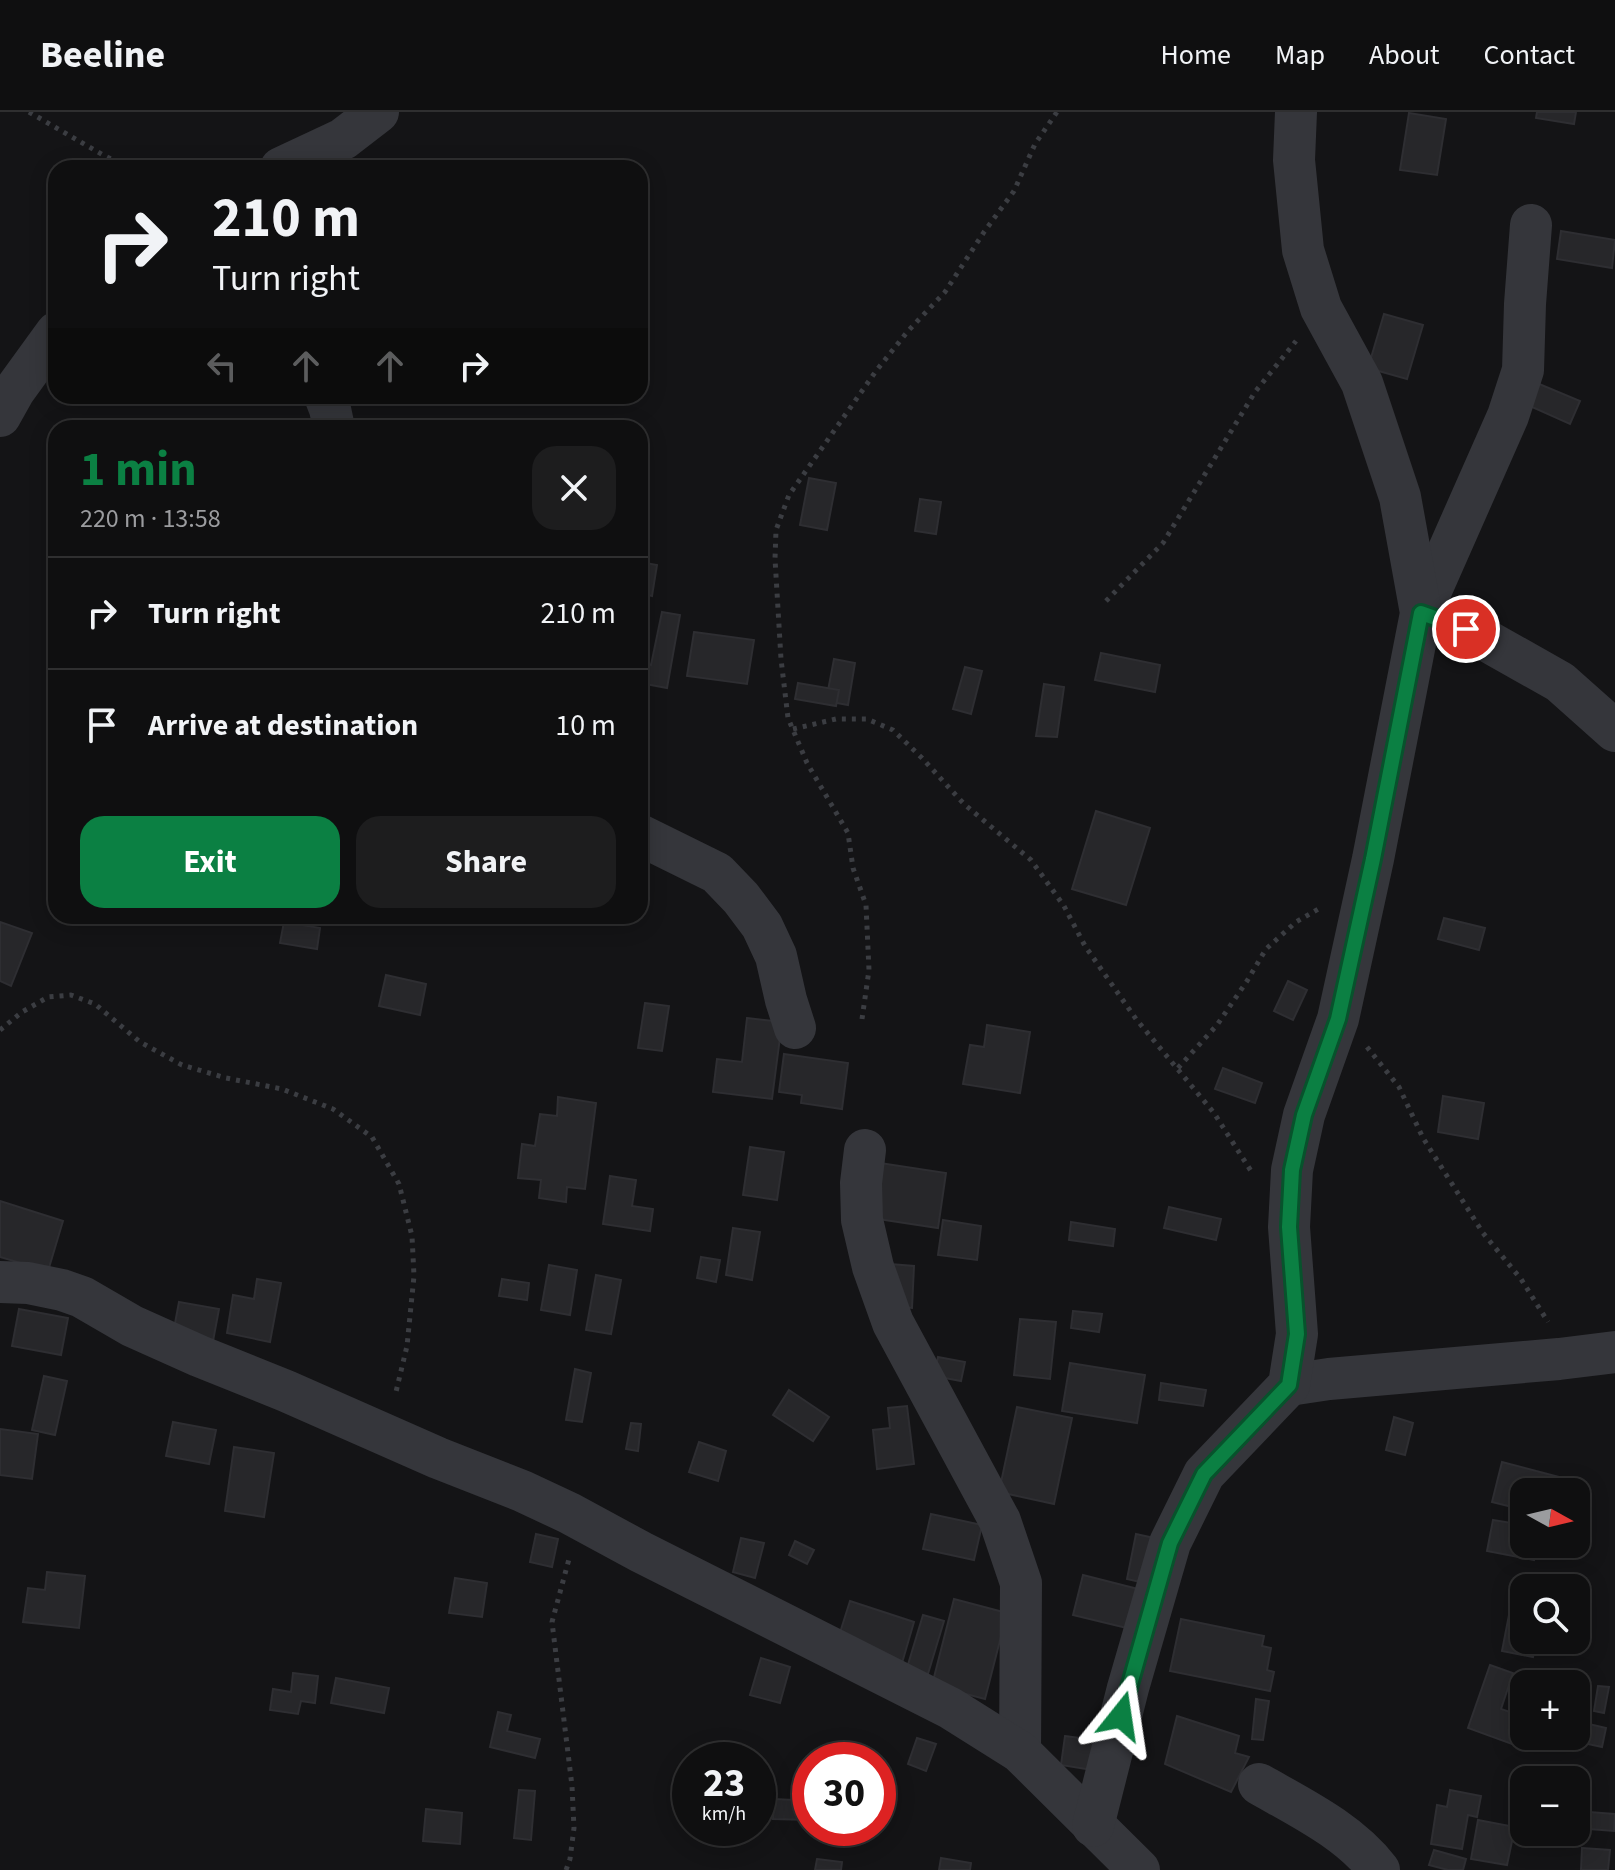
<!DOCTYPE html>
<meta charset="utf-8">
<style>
:root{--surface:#0f0f10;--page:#1d1d1e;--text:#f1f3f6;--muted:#9b9c9f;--line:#2f2f30;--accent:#0b8043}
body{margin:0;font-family:"Source Sans 3",sans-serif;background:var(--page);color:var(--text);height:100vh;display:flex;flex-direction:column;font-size:30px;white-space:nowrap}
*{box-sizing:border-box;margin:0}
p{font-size:26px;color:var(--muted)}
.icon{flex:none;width:44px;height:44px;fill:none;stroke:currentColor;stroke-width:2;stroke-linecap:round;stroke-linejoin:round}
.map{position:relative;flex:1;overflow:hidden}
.sheet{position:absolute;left:48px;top:308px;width:600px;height:504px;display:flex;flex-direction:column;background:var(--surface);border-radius:24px;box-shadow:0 4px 20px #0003,0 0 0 2px var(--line)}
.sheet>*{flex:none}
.top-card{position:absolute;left:48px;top:48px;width:600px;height:244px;border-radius:24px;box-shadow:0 4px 20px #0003,0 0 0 2px var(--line);background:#0f0f10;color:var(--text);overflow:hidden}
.needle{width:52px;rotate:98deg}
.tools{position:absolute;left:1510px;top:1366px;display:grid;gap:16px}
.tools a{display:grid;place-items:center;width:80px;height:80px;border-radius:16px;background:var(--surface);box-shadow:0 4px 20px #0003,0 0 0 2px var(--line);font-size:40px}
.speed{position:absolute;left:672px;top:1630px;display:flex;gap:16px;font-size:40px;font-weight:700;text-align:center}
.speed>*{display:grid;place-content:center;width:104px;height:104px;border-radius:50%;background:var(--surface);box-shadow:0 4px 20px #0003,0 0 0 2px var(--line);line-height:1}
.speed small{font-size:20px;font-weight:400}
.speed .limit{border:12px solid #d22;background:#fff;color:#111}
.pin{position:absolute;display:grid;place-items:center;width:68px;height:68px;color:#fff;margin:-34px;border:4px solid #fff;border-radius:50%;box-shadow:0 2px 8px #0007}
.me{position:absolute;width:88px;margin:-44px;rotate:15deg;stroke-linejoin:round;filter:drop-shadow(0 0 6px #0008)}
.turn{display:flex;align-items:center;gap:28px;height:168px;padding:0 32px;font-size:36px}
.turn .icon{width:104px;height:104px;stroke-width:2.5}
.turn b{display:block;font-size:56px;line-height:68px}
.lanes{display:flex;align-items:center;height:76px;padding:0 32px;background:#0003;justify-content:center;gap:40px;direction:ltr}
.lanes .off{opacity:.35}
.round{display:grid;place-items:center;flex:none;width:84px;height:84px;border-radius:24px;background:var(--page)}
.summary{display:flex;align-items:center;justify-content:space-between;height:136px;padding:0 32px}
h1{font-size:48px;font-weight:700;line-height:60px;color:var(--accent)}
.button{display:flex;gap:16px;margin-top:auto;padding:16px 32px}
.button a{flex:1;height:92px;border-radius:24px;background:var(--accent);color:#fff;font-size:32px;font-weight:700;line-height:92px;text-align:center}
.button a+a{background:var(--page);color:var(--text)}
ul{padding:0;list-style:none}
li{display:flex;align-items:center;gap:24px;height:112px;padding:0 32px;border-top:2px solid var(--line)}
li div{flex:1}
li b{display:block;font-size:30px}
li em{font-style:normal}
header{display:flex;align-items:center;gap:48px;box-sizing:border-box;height:112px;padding:0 40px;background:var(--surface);border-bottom:2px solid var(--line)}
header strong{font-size:38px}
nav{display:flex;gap:44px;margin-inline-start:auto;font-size:28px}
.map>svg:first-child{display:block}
.building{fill:#27272a;stroke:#2e2e32;stroke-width:2}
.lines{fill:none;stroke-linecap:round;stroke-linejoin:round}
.path{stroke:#3b3d42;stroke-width:5;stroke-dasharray:4 6;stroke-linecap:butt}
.minor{stroke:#35363b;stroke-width:42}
.route-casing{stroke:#07532c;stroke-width:20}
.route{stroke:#0b8043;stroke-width:14}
</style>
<header>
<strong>Beeline</strong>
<nav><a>Home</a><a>Map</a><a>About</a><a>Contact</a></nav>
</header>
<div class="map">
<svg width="1615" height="1758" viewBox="0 0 1615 1758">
<rect width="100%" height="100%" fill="#141416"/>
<g class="building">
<path d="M1537 0H1576L1574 12 1536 6Z"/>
<path d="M1409 1 1446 7 1437 63 1400 58Z"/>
<path d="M1561 119 1615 128 1612 156 1557 147Z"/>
<path d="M1384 202 1423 213 1407 267 1368 256Z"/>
<path d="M1532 269 1580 289 1570 312 1523 291Z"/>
<path d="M809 366 836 371 827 418 800 413Z"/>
<path d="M920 387 941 390 936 422 915 419Z"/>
<path d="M640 450 657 453 652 484 640 481Z"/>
<path d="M662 500 680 503 667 576 640 571V551L651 553Z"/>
<path d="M694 520 754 528 747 572 687 564Z"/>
<path d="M1101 541 1160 553 1155 580 1095 568Z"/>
<path d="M834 547 855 551 848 593 826 589Z"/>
<path d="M965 555 982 559 971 602 953 597Z"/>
<path d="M798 571 839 578 836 594 795 587Z"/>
<path d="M1044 572 1064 575 1057 625 1036 624Z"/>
<path d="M1096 699 1150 716 1126 793 1072 777Z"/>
<path d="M1444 806 1485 816 1479 838 1438 827Z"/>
<path d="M0 810 32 821 11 874 0 869Z"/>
<path d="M284 810 320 816 317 837 280 831Z"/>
<path d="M386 863 426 872 420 903 379 894Z"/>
<path d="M1288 869 1307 878 1293 908 1274 899Z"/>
<path d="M645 891 669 894 662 939 638 936Z"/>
<path d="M747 906 782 910 772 987 713 980 717 947 742 950Z"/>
<path d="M987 913 1030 920 1020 981 963 972 970 933 984 935Z"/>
<path d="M784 942 848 951 842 997 801 991 802 983 779 980Z"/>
<path d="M1223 956 1262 971 1255 991 1215 977Z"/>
<path d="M1443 984 1484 991 1478 1027 1438 1020Z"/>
<path d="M558 985 596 991 585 1077 567 1075 566 1090 539 1086 541 1068 518 1066 522 1032 535 1034 540 1002 557 1004Z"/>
<path d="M750 1035 784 1040 777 1088 743 1083Z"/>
<path d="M880 1051 946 1061 938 1116 871 1106Z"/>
<path d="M610 1064 636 1068 632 1094 653 1097 650 1119 603 1112Z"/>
<path d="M0 1089 63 1109 48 1159 0 1145Z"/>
<path d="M1169 1095 1221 1107 1216 1128 1164 1116Z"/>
<path d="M943 1108 981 1114 977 1148 938 1143Z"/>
<path d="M1071 1110 1115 1117 1113 1134 1069 1128Z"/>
<path d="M733 1116 760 1120 752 1168 726 1163Z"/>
<path d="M701 1145 720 1148 716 1170 697 1166Z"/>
<path d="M890 1152 914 1154 912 1196 887 1194Z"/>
<path d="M549 1153 577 1158 570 1203 541 1198Z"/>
<path d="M596 1163 621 1168 611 1222 586 1218Z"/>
<path d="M257 1167 281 1171 270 1230 227 1221 233 1183 254 1187Z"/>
<path d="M502 1167 529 1171 527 1188 499 1184Z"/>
<path d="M179 1190 219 1197 213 1229 173 1222Z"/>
<path d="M19 1197 68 1206 61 1243 12 1234Z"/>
<path d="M1073 1199 1102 1202 1099 1220 1071 1216Z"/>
<path d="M1020 1207 1056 1210 1050 1267 1014 1263Z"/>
<path d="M938 1245 965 1250 961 1269 934 1264Z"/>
<path d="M1070 1251 1145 1263 1137 1311 1062 1299Z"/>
<path d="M575 1257 591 1261 582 1310 566 1308Z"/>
<path d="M44 1264 67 1269 55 1323 32 1318Z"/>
<path d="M1161 1271 1206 1278 1203 1294 1159 1288Z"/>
<path d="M789 1278 829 1305 813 1329 773 1303Z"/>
<path d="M907 1294 914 1352 877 1357 873 1318 890 1316 888 1296Z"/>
<path d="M1017 1295 1072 1306 1054 1392 999 1380Z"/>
<path d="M1394 1305 1413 1311 1405 1343 1386 1338Z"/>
<path d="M173 1310 216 1318 209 1352 166 1344Z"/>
<path d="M631 1311 641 1312 638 1339 626 1337Z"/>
<path d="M0 1317 38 1322 32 1367 0 1363Z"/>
<path d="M699 1330 726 1339 718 1369 689 1360Z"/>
<path d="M234 1335 274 1341 264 1405 225 1399Z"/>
<path d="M1502 1350 1559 1365 1555 1380H1524V1398L1492 1390Z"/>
<path d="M931 1402 982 1413 974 1448 923 1437Z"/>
<path d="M1493 1408 1524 1413V1432H1537L1534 1448 1487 1439Z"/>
<path d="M536 1422 558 1427 552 1455 530 1450Z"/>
<path d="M1136 1422 1159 1427 1149 1472 1127 1467Z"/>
<path d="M741 1426 764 1431 755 1466 733 1460Z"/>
<path d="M795 1429 814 1438 807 1452 789 1443Z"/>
<path d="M47 1460 85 1464 79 1516 23 1510 28 1476 45 1478Z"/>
<path d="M1083 1463 1142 1478 1131 1517 1073 1503Z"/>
<path d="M455 1466 487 1471 482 1505 449 1501Z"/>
<path d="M954 1487 1007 1501 985 1587 932 1573Z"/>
<path d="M850 1489 914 1510 902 1551 837 1530Z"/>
<path d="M923 1503 944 1509 924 1575 903 1569Z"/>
<path d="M1509 1503 1524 1506V1528H1537L1533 1545 1502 1539Z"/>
<path d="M1181 1507 1264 1524 1262 1534 1271 1536 1267 1558 1274 1560 1270 1579 1170 1559Z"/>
<path d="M761 1546 790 1555 780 1591 750 1583Z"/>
<path d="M1490 1553 1513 1561 1501 1597 1524 1605V1624H1527L1523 1636 1468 1616Z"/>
<path d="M293 1561 318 1564 315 1591 301 1589 298 1602 270 1598 273 1577 291 1580Z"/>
<path d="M336 1566 389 1576 384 1601 331 1591Z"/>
<path d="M1598 1574 1609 1575 1604 1601 1594 1599Z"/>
<path d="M1256 1587 1269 1589 1263 1628 1252 1627Z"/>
<path d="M498 1600 511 1603 507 1619 540 1627 535 1646 490 1635Z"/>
<path d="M1177 1604 1239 1624 1235 1641 1249 1645 1231 1680 1165 1652Z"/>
<path d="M1576 1609 1606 1616 1602 1635 1565 1627V1624H1576Z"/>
<path d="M1065 1624 1103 1629 1099 1659 1061 1653Z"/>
<path d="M917 1626 936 1632 926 1659 908 1652Z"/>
<path d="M796 1660 810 1661V1708L773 1707 774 1687 794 1688Z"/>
<path d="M519 1678 535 1679 531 1728 514 1726Z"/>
<path d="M1450 1678 1481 1684 1477 1705 1468 1703 1462 1737 1431 1732 1437 1693 1447 1695Z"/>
<path d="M426 1697 462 1701 460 1732 423 1729Z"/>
<path d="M1576 1699 1615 1702 1614 1719 1576 1716Z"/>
<path d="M1478 1708 1515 1715 1507 1753 1471 1747Z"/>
<path d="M1582 1736 1610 1738 1608 1758H1581Z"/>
<path d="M1434 1738 1466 1747 1463 1758H1448L1429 1753Z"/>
<path d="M941 1746 971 1751 970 1758H939Z"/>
<path d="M817 1747 842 1750 841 1758H815Z"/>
</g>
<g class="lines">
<g class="path">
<path d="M29 0 103 43 130 56"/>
<path d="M1106 489 1163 431 1255 280 1296 229"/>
<path d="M793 617 836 607H867L893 618 922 646 964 692 1031 748 1064 794 1085 834 1136 907 1214 1001 1251 1059"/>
<path d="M862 907 869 858 866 793 853 756 848 721 807 651 788 606 781 547 775 447 776 418 789 383 876 259 908 219 945 180 984 120 1014 79 1035 32 1057 0"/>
<path d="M0 918 22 900 48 885 71 883 95 892 140 930 182 953 226 966 282 977 333 997 372 1025 399 1072 412 1124 414 1164 407 1234 395 1284"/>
<path d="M1367 935 1399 975 1423 1026 1483 1121 1521 1167 1548 1210"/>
<path d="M1178 956 1217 913 1247 869 1266 837 1296 810 1322 795"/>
<path d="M566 1758 570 1747 574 1716 572 1674 552 1510 569 1447"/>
</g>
<g class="minor">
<path d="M281 56 343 27 378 0"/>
<path d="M1531 113 1525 192 1523 258 1508 304 1421 501 1466 517 1560 570 1615 619"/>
<path d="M325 284 330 297 334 316"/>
<path d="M0 304 14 279 56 221"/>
<path d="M640 723 717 761 741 786 762 814 776 844 786 888 795 916"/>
<path d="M865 1038 861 1071 862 1108 873 1155 893 1211 1000 1409 1021 1471 1020 1640"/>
<path d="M0 1170 28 1171 62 1178 82 1185 132 1214 199 1244 286 1279 438 1346 522 1379 569 1401 641 1440 950 1596 1020 1640 1139 1758"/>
<path d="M1289 1273 1329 1267 1559 1247 1615 1240"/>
<path d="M1259 1672C1301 1696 1349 1719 1379 1758"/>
<path d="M1093 1714 1128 1576 1170 1431 1204 1362 1289 1273 1297 1222 1289 1115 1292 1058 1304 1003 1338 907 1373 747 1421 501 1400 385 1362 271 1321 196 1303 138 1294 48 1296 0"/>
</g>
</g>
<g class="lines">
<g class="route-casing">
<path id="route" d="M1121 1604 1170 1431 1204 1362 1289 1273 1297 1222 1289 1115 1292 1058 1304 1003 1338 907 1373 747 1421 501 1466 517"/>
</g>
<use href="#route" class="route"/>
</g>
</svg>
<div class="tools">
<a><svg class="needle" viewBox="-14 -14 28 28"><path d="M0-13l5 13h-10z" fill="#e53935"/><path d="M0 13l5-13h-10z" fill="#9b9c9f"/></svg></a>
<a><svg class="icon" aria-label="search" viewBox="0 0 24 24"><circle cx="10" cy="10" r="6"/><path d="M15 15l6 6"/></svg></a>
<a>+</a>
<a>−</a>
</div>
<div class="speed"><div>23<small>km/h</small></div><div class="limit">30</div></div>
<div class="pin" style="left:1466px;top:517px;background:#d93025"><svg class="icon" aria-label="arrive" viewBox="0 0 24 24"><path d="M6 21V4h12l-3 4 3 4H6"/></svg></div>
<svg class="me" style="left:1121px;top:1604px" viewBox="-20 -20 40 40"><path d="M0-17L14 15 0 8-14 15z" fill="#0b8043" stroke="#fff" stroke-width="4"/></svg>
<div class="top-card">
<div class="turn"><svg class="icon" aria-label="right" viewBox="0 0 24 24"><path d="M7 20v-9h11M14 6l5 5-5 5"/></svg><div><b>210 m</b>Turn right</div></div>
<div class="lanes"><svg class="icon off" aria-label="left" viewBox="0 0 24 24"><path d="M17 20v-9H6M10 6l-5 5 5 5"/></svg><svg class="icon off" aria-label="ahead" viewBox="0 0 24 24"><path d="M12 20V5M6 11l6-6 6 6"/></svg><svg class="icon off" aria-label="ahead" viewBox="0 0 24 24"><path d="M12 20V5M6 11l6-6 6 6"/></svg><svg class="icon" aria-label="right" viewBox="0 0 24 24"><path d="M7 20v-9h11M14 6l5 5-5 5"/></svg></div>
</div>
<section class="sheet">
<div class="summary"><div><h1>1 min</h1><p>220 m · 13:58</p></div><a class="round"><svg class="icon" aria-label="close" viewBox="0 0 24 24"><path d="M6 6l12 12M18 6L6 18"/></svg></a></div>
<ul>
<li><svg class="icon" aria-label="right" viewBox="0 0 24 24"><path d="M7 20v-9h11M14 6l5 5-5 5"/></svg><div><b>Turn right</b></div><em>210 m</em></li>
<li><svg class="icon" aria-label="arrive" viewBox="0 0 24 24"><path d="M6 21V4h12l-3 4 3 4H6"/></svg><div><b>Arrive at destination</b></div><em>10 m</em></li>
</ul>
<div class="button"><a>Exit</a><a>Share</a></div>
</section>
</div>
